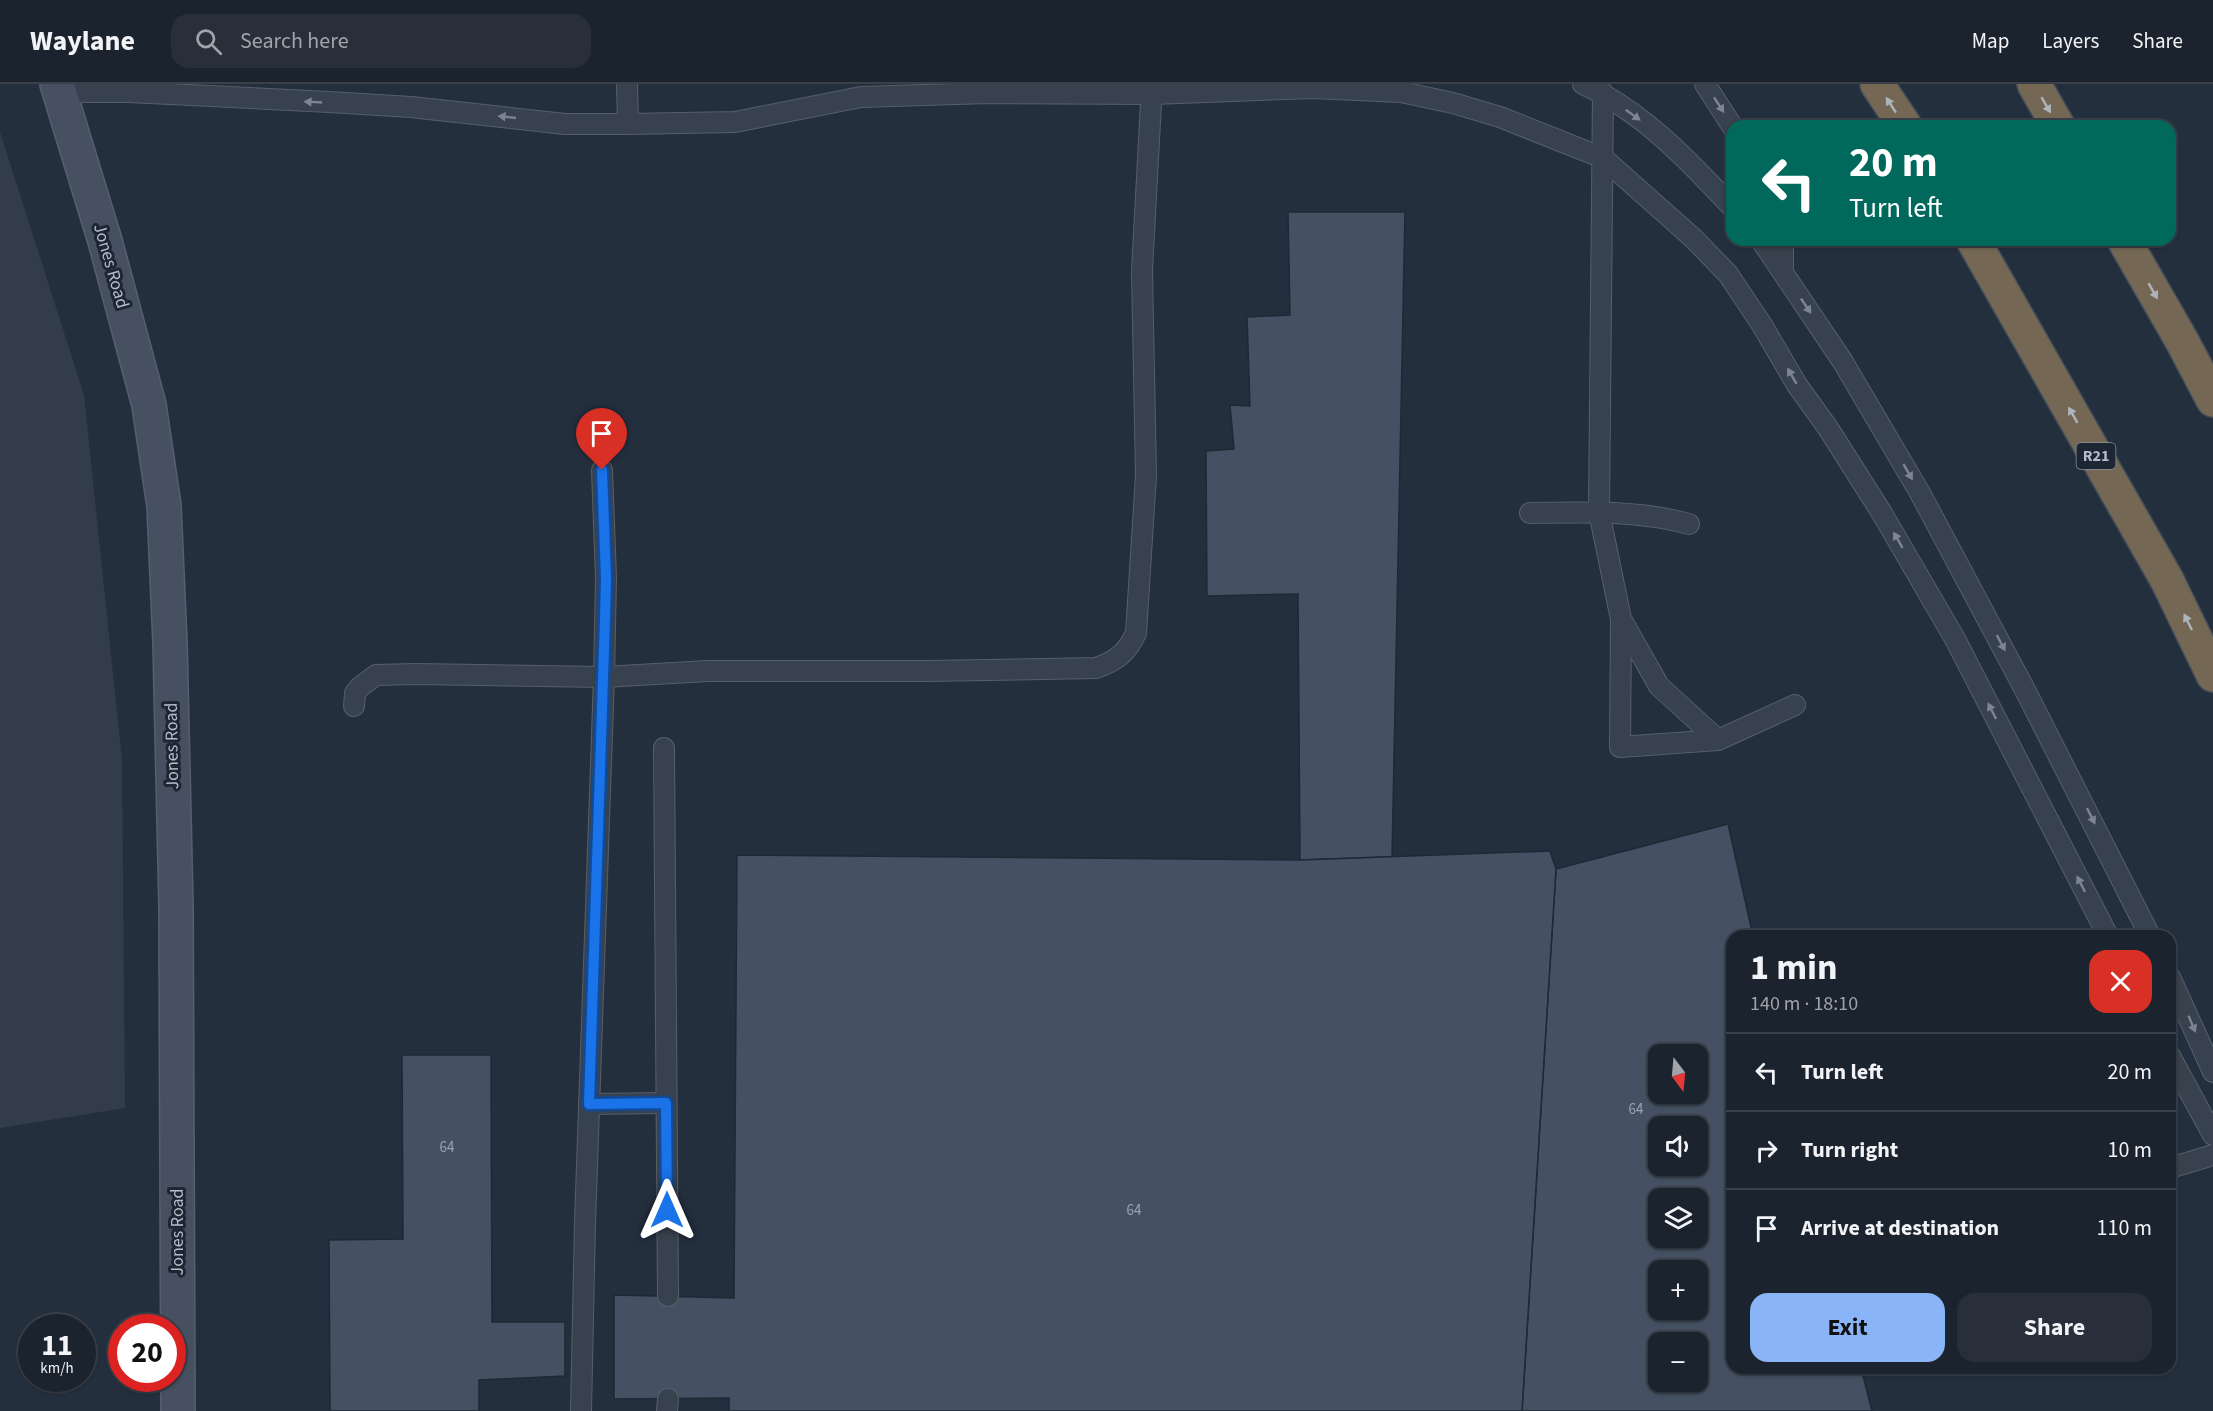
<!DOCTYPE html>
<meta charset="utf-8">
<style>
:root{--surface:#1b232e;--page:#282f3a;--text:#f1f3f6;--muted:#a0a4aa;--line:#39404a;--accent:#8ab4f8}
body{margin:0;font-family:"Source Sans 3",sans-serif;background:var(--page);color:var(--text);height:100vh;display:flex;flex-direction:column;font-size:22px;white-space:nowrap}
*{box-sizing:border-box;margin:0}
p{font-size:20px;color:var(--muted)}
.icon{flex:none;width:33px;height:33px;fill:none;stroke:currentColor;stroke-width:2;stroke-linecap:round;stroke-linejoin:round}
.map{position:relative;flex:1;overflow:hidden}
.drawer{position:absolute;left:1726px;top:846px;width:450px;height:444px;display:flex;flex-direction:column;background:var(--surface);border-radius:18px;box-shadow:0 2px 4px #0004,0 0 0 2px var(--line)}
.drawer>*{flex:none}
.hud{position:absolute;left:1726px;top:36px;width:450px;height:126px;border-radius:18px;box-shadow:0 2px 4px #0004,0 0 0 2px var(--line);background:#00695c;color:#fff;overflow:hidden}
.needle{width:39px;rotate:164deg}
.tools{position:absolute;left:1648px;top:960px;display:grid;gap:12px}
.tools a{display:grid;place-items:center;width:60px;height:60px;border-radius:12px;background:var(--surface);box-shadow:0 2px 4px #0004,0 0 0 2px var(--line);font-size:30px}
.speed{position:absolute;left:18px;top:1230px;display:flex;gap:12px;font-size:30px;font-weight:700;text-align:center}
.speed>*{display:grid;place-content:center;width:78px;height:78px;border-radius:50%;background:var(--surface);box-shadow:0 2px 4px #0004,0 0 0 2px var(--line);line-height:1}
.speed small{font-size:15px;font-weight:400}
.speed .limit{border:9px solid #d22;background:#fff;color:#111}
.pin{position:absolute;display:grid;place-items:center;width:51px;height:51px;color:#fff;margin:-62px -26px;border-radius:50% 50% 50% 0;rotate:-45deg;box-shadow:0 0 6px #0007}
.pin .icon{rotate:45deg}
.me{position:absolute;width:66px;margin:-33px;rotate:0deg;stroke-linejoin:round;filter:drop-shadow(0 0 4px #0008)}
.turn{display:flex;align-items:center;gap:21px;height:126px;padding:0 24px;font-size:27px}
.turn .icon{width:78px;height:78px;stroke-width:2.5}
.turn b{display:block;font-size:42px;line-height:51px}
.round{display:grid;place-items:center;flex:none;width:63px;height:63px;border-radius:18px;background:var(--page)}
.overview{display:flex;align-items:center;justify-content:space-between;height:102px;padding:0 24px}
h1{font-size:36px;font-weight:700;line-height:45px}
.primary-button{display:flex;gap:12px;margin-top:auto;padding:12px 24px}
.primary-button a{flex:1;height:69px;border-radius:18px;background:var(--accent);color:#111;font-size:24px;font-weight:700;line-height:69px;text-align:center}
.primary-button a+a{background:var(--page);color:var(--text)}
ul{padding:0;list-style:none}
li{display:flex;align-items:center;gap:18px;height:78px;padding:0 24px;border-top:2px solid var(--line)}
li div{flex:1}
li b{display:block;font-size:22px}
li em{font-style:normal}
header{display:flex;align-items:center;gap:36px;box-sizing:border-box;height:84px;padding:0 30px;background:var(--surface);border-bottom:2px solid var(--line)}
header strong{font-size:28px}
nav{display:flex;gap:33px;margin-inline-start:auto;font-size:21px}
.search{width:420px;height:54px;background:var(--page);display:flex;align-items:center;gap:15px;box-sizing:border-box;padding:0 21px;border-radius:18px;color:var(--muted);font-size:22px}
.map>svg:first-child{display:block}
.airport{fill:#323c4b}
.building{fill:#455162;stroke:#1f2835;stroke-width:1.5;fill-rule:evenodd}
.lines{fill:none;stroke-linecap:round;stroke-linejoin:round}
.lane-casing{stroke:#565f6c;stroke-width:22}
.secondary-casing{stroke:#565f6c;stroke-width:36}
.highway-casing{stroke:#434c59;stroke-width:36}
.lane{stroke:#38414e;stroke-width:20}
.secondary{stroke:#465061;stroke-width:33}
.highway{stroke:#746855;stroke-width:33}
.oneway{fill:#7c8592}
.oneway2{fill:#aeb4bd}
.route-casing{stroke:#114b97;stroke-width:15}
.route{stroke:#1a73e8;stroke-width:10}
.labels{text-anchor:middle;dominant-baseline:central;stroke-width:6;stroke-linejoin:round;paint-order:stroke}
.number-label{font-size:15px;fill:#98a1af}
.shield{fill:#1d2633;stroke:#878f9c;stroke-width:1.5}
.shield-label{font-size:16px;font-weight:bold;fill:#b4bcc9}
.street-label{font-size:18px;fill:#b4bcc9;stroke:#1d2633}
</style>
<header>
<strong>Waylane</strong>
<div class="search"><svg class="icon" aria-label="search" viewBox="0 0 24 24"><circle cx="10" cy="10" r="6"/><path d="M15 15l6 6"/></svg>Search here</div>
<nav><a>Map</a><a>Layers</a><a>Share</a></nav>
</header>
<div class="map">
<svg width="2213" height="1327" viewBox="0 0 2213 1327">
<rect width="100%" height="100%" fill="#242f3e"/>
<path class="airport" d="M0 48 84 311 122 676 125 1024 0 1044Z"/>
<g class="building">
<path d="M1288 128H1405L1392 773 1300 776 1298 510 1207 512 1206 367 1234 365 1230 321 1250 322 1247 233 1290 231Z"/>
<path d="M1728 740 1753 852H1732V1284H1861L1872 1327H1522L1556 785ZM1659 970H1698V1010H1659ZM1659 1042H1698V1082H1659ZM1659 1114H1698V1154H1659ZM1659 1186H1698V1226H1659ZM1659 1258H1698V1298H1659Z"/>
<path d="M1550 767 1556 785 1522 1327H729V1314L614 1315V1211L734 1214 737 771 1300 776Z"/>
<path d="M402 971H491L492 1238H565V1292L479 1296V1327H330L329 1156 403 1155Z"/>
</g>
<g class="lines">
<g class="lane-casing">
<g id="lane">
<path d="M627 0 628 40"/>
<path d="M1583 0C1643 28 1688 76 1732 123"/>
<path d="M1705 0 1732 42"/>
<path d="M1603 9 1599 428 1621 535 1659 602 1718 656"/>
<path d="M59 11 82 8H129L329 18 411 23 565 40H628L735 38 861 13 988 9 1152 10 1313 4 1401 8 1453 19 1500 33 1603 74 1693 154 1728 190 1762 241 1797 301 1828 344 1883 431 1955 555 2108 852"/>
<path d="M1761 156 1843 278 1920 409 2024 604 2150 852"/>
<path d="M1783 187V156"/>
<path d="M1530 429C1583 428 1637 426 1689 440"/>
<path d="M1621 537 1620 663 1718 656 1795 621"/>
<path d="M354 622 355 609 360 603 376 591 416 590 604 593 606 494 602 386"/>
<path d="M664 664 668 1212"/>
<path d="M2170 893 2213 988"/>
<path d="M2170 972 2213 1051"/>
<path d="M589 1020 666 1019"/>
<path d="M2170 1084 2213 1071"/>
<path d="M581 1327 585 1139 604 593 707 587H926L1096 584C1116 577 1127 569 1136 549L1146 391 1142 187 1152 0"/>
<path d="M667 1327 668 1315"/>
</g>
</g>
<g class="secondary-casing">
<path id="secondary" d="M57 0 105 157 149 321 164 422 170 559 176 822 178 1327"/>
</g>
<g class="highway-casing">
<g id="highway">
<path d="M1877 0 1905 42"/>
<path d="M2034 0 2058 42"/>
<path d="M1973 156 2167 496 2213 591"/>
<path d="M2124 156 2182 257 2213 316"/>
</g>
</g>
<use href="#lane" class="lane"/>
<use href="#secondary" class="secondary"/>
<use href="#highway" class="highway"/>
</g>
<defs><path id="oneway-solid" d="M-6-.8H1V-3.2L6.5 0L1 3.2V.8H-6Z" transform="scale(1.5)"/></defs>
<g class="oneway">
<use href="#oneway-solid" transform="translate(313 18) rotate(-177)"/>
<use href="#oneway-solid" transform="translate(1719 21) rotate(57)"/>
<use href="#oneway-solid" transform="translate(1633 31) rotate(36)"/>
<use href="#oneway-solid" transform="translate(507 33) rotate(-174)"/>
<use href="#oneway-solid" transform="translate(1806 222) rotate(56)"/>
<use href="#oneway-solid" transform="translate(1792 292) rotate(-120)"/>
<use href="#oneway-solid" transform="translate(1908 388) rotate(60)"/>
<use href="#oneway-solid" transform="translate(1898 456) rotate(-120)"/>
<use href="#oneway-solid" transform="translate(2001 559) rotate(62)"/>
<use href="#oneway-solid" transform="translate(1992 627) rotate(-117)"/>
<use href="#oneway-solid" transform="translate(2091 732) rotate(63)"/>
<use href="#oneway-solid" transform="translate(2081 800) rotate(-117)"/>
<use href="#oneway-solid" transform="translate(2192 940) rotate(67)"/>
</g>
<g class="oneway2">
<use href="#oneway-solid" transform="translate(1891 21) rotate(-123)"/>
<use href="#oneway-solid" transform="translate(2046 21) rotate(60)"/>
<use href="#oneway-solid" transform="translate(2153 207) rotate(60)"/>
<use href="#oneway-solid" transform="translate(2073 331) rotate(-120)"/>
<use href="#oneway-solid" transform="translate(2188 538) rotate(-116)"/>
</g>
<g class="lines">
<g class="route-casing">
<path id="route" d="M602 386 606 494 605 534 589 1020 666 1019 667 1126"/>
</g>
<use href="#route" class="route"/>
</g>
<g class="labels">
<g class="number-label">
<text x="1636" y="1025">64</text>
<text x="447" y="1063">64</text>
<text x="1134" y="1126">64</text>
</g>
<rect class="shield" x="2076.5" y="359" width="39" height="26" rx="4.5"/>
<g class="shield-label">
<text x="2096" y="372">R21</text>
</g>
<g class="street-label">
<text transform="translate(111 182) rotate(74)">Jones Road</text>
<text transform="translate(172 662) rotate(-91)">Jones Road</text>
<text transform="translate(177 1148) rotate(-90)">Jones Road</text>
</g>
</g>
</svg>
<div class="tools">
<a><svg class="needle" viewBox="-14 -14 28 28"><path d="M0-13l5 13h-10z" fill="#e53935"/><path d="M0 13l5-13h-10z" fill="#a0a4aa"/></svg></a>
<a><svg class="icon" aria-label="sound" viewBox="0 0 24 24"><path d="M4 9h4l5-4v14l-5-4H4zM17 9q2 3 0 6"/></svg></a>
<a><svg class="icon" aria-label="layers" viewBox="0 0 24 24"><path d="M12 4l9 5-9 5-9-5zM3 14l9 5 9-5"/></svg></a>
<a>+</a>
<a>−</a>
</div>
<div class="speed"><div>11<small>km/h</small></div><div class="limit">20</div></div>
<div class="pin" style="left:602px;top:386px;background:#d93025"><svg class="icon" aria-label="arrive" viewBox="0 0 24 24"><path d="M6 21V4h12l-3 4 3 4H6"/></svg></div>
<svg class="me" style="left:667px;top:1126px" viewBox="-20 -20 40 40"><path d="M0-17L14 15 0 8-14 15z" fill="#1a73e8" stroke="#fff" stroke-width="4"/></svg>
<div class="hud">
<div class="turn"><svg class="icon" aria-label="left" viewBox="0 0 24 24"><path d="M17 20v-9H6M10 6l-5 5 5 5"/></svg><div><b>20 m</b>Turn left</div></div>
</div>
<section class="drawer">
<div class="overview"><div><h1>1 min</h1><p>140 m · 18:10</p></div><a class="round" style="background:#d93025;color:#fff"><svg class="icon" aria-label="close" viewBox="0 0 24 24"><path d="M6 6l12 12M18 6L6 18"/></svg></a></div>
<ul>
<li><svg class="icon" aria-label="left" viewBox="0 0 24 24"><path d="M17 20v-9H6M10 6l-5 5 5 5"/></svg><div><b>Turn left</b></div><em>20 m</em></li>
<li><svg class="icon" aria-label="right" viewBox="0 0 24 24"><path d="M7 20v-9h11M14 6l5 5-5 5"/></svg><div><b>Turn right</b></div><em>10 m</em></li>
<li><svg class="icon" aria-label="arrive" viewBox="0 0 24 24"><path d="M6 21V4h12l-3 4 3 4H6"/></svg><div><b>Arrive at destination</b></div><em>110 m</em></li>
</ul>
<div class="primary-button"><a>Exit</a><a>Share</a></div>
</section>
</div>
